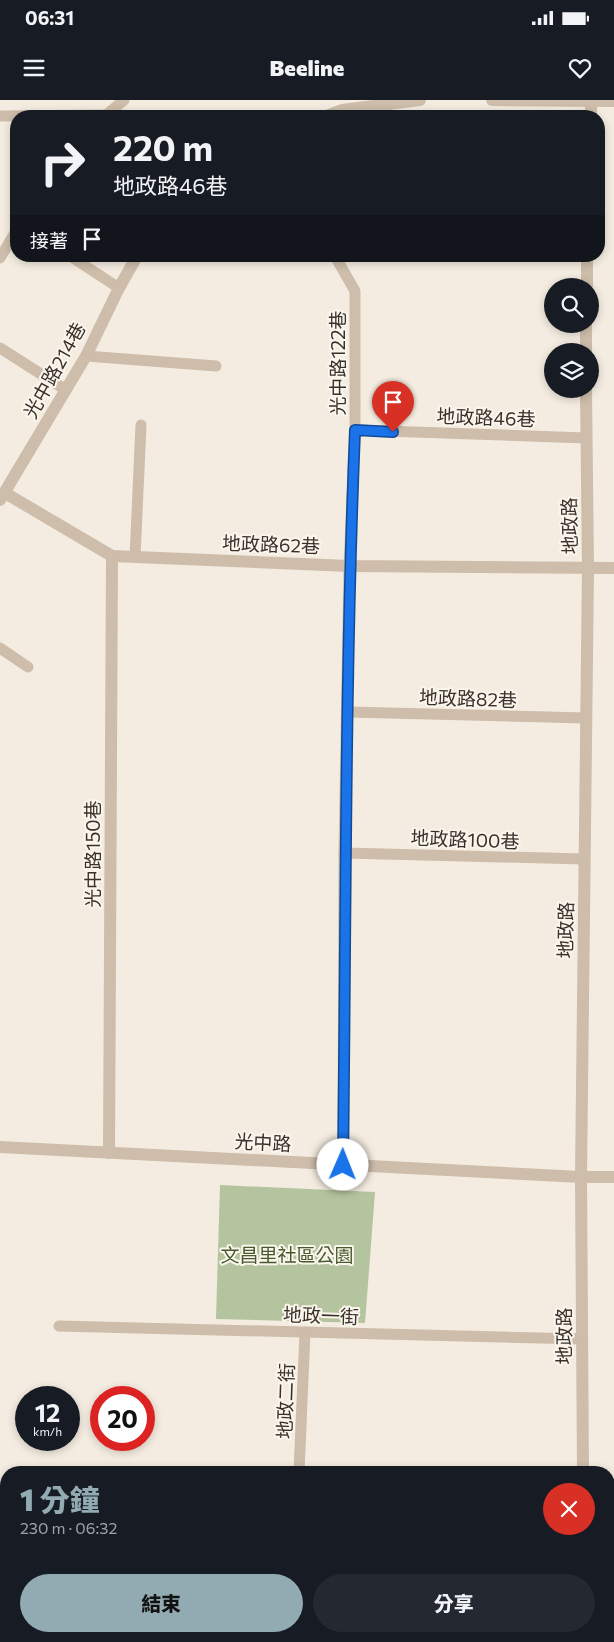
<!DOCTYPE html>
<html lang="zh-TW">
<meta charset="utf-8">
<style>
:root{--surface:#171b24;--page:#242831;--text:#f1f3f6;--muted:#9ea1a6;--accent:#92abb2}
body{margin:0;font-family:Commissioner,"Noto Sans TC",sans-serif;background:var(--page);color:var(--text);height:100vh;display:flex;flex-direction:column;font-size:19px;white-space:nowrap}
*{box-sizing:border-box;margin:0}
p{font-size:16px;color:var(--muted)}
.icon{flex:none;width:28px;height:28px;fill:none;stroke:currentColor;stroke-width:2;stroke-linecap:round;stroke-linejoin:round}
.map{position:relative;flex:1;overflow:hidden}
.details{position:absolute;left:0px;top:1366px;width:615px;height:176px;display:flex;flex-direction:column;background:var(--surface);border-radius:20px 20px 0 0;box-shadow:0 2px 8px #0003}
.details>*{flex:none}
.guide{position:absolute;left:10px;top:10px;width:595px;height:152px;border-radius:20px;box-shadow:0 2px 8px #0003;background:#171b24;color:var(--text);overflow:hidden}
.tools{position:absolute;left:544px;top:178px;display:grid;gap:10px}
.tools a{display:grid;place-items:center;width:55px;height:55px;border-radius:50%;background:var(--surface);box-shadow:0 2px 8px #0003;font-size:25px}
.speed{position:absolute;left:15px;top:1286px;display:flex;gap:10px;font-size:25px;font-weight:700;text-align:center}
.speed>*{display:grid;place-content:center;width:65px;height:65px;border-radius:50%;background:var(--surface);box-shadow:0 2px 8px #0003;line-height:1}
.speed small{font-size:12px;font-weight:400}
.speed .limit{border:8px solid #d22;background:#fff;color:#111}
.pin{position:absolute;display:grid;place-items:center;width:42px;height:42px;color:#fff;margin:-51px -21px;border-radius:50% 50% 50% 0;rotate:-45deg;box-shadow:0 0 5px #0007}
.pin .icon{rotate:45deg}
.me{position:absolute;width:55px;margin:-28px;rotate:1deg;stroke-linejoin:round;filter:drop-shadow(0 0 4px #0008)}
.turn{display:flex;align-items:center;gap:18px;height:105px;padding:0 20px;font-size:22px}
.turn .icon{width:65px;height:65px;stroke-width:2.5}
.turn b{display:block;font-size:35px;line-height:42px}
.then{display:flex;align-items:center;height:48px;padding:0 20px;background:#0003;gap:10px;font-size:19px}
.round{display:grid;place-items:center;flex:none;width:52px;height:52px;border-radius:26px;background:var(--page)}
.headline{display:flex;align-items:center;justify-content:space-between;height:85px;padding:0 20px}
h1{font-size:30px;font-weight:800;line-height:38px;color:var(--accent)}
.cta{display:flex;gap:10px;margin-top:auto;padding:10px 20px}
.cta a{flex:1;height:58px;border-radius:30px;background:var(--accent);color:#111;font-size:20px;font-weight:800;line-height:58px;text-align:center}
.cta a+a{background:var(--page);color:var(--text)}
.status{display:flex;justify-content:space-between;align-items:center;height:35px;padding:0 25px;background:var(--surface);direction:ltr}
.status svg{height:14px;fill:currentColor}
header{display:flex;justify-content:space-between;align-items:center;height:65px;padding:0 20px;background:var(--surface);font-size:22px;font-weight:800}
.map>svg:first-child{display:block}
.green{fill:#b4c49e}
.building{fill:#ca7247}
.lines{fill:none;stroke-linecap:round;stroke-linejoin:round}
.service{stroke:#cdbdaa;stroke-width:11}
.minor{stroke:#cdbdaa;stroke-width:12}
.tertiary{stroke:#cdbdaa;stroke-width:12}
.route-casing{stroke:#114b97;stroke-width:12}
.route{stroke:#1a73e8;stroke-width:9}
.labels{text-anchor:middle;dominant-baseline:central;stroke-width:4;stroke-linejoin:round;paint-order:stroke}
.street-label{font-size:19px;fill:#3a312a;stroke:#fbf6ed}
.park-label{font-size:19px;fill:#465a2d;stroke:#fbf6ed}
</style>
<div class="status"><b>06:31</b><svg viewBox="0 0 49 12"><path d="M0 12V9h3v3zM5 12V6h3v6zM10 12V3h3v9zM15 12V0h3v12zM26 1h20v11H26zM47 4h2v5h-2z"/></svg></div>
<header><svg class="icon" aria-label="menu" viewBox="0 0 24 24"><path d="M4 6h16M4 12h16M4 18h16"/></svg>Beeline<svg class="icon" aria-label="heart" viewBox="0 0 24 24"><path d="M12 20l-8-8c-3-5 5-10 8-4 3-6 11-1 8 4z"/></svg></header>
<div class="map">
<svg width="614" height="1542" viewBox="0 0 614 1542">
<rect width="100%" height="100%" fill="#f4ece0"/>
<path class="green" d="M220 1085 375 1092 365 1223 216 1219Z"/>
<path class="building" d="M464 1536H529V1542H463Z"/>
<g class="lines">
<g class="service">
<path d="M0 16 106 15"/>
<path d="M105 16 124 0"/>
<path d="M70 156 119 188"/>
<path d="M335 156 355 191V330L349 466 344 753 343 1065"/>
<path d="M0 158 16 131"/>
<path d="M0 248 66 290"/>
<path d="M86 256 216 266"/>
<path d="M355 330 586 338"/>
<path d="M135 457 141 325"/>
<path d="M0 548 28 567"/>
<path d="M348 612 586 618"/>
<path d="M344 753 584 759"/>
<path d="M59 1226 582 1239"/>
<path d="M299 1372 305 1232"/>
<path d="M609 1390H614"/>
<path d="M19 1542V1536"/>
</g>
<g class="minor">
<path d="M492 0 614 1"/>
<path d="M326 16 342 10 420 0"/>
<path d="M5 393 112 456 349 466 614 468"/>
<path d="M0 400 86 256 119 188 137 156"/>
<path d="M0 1047 581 1077H614"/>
<path d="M109 1053 112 456"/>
</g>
<g class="tertiary">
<path d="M591 16V0"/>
<path d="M587 186V156"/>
<path d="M586 251V224"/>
<path d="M583 1372 581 1077 588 468 586 289"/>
<path d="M561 1542 563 1536"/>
</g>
</g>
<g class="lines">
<g class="route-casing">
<path id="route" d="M343 1065C346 820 345 575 355 330L393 332"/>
</g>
<use href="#route" class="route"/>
</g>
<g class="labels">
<g class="street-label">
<text transform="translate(337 263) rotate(-90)">光中路122巷</text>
<text transform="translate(54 270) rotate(-61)">光中路214巷</text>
<text transform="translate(486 317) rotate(2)">地政路46巷</text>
<text transform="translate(569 426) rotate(-91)">地政路</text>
<text transform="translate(271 444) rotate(2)">地政路62巷</text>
<text transform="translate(468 598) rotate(2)">地政路82巷</text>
<text transform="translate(465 739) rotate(2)">地政路100巷</text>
<text transform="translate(92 754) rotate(-90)">光中路150巷</text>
<text transform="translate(565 830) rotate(-89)">地政路</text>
<text transform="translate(263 1042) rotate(3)">光中路</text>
<text transform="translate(321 1215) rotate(2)">地政一街</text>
<text transform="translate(563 1236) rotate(-90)">地政路</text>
<text transform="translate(285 1301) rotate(-88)">地政二街</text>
</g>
<g class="park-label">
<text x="287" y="1154">文昌里社區公園</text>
</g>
</g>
</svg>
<div class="tools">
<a><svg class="icon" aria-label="search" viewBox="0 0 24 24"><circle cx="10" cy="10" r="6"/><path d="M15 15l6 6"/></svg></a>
<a><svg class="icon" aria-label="layers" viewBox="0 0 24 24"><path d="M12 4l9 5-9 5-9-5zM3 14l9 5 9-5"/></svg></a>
</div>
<div class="speed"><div>12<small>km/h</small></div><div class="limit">20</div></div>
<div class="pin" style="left:393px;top:332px;background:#d93025"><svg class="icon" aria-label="arrive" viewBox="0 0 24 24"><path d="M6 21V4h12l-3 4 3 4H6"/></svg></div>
<svg class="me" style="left:343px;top:1065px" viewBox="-20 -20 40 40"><circle r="19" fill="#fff"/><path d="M0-13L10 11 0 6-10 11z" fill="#1a73e8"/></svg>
<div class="guide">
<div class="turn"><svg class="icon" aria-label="right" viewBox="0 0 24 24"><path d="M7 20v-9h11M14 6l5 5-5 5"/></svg><div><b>220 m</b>地政路46巷</div></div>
<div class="then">接著<svg class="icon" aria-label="arrive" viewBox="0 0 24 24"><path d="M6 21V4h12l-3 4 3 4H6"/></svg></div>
</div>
<section class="details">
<div class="headline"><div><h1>1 分鐘</h1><p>230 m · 06:32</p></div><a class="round" style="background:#d93025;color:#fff"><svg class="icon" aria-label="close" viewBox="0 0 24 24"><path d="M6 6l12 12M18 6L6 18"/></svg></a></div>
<div class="cta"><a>結束</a><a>分享</a></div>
</section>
</div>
